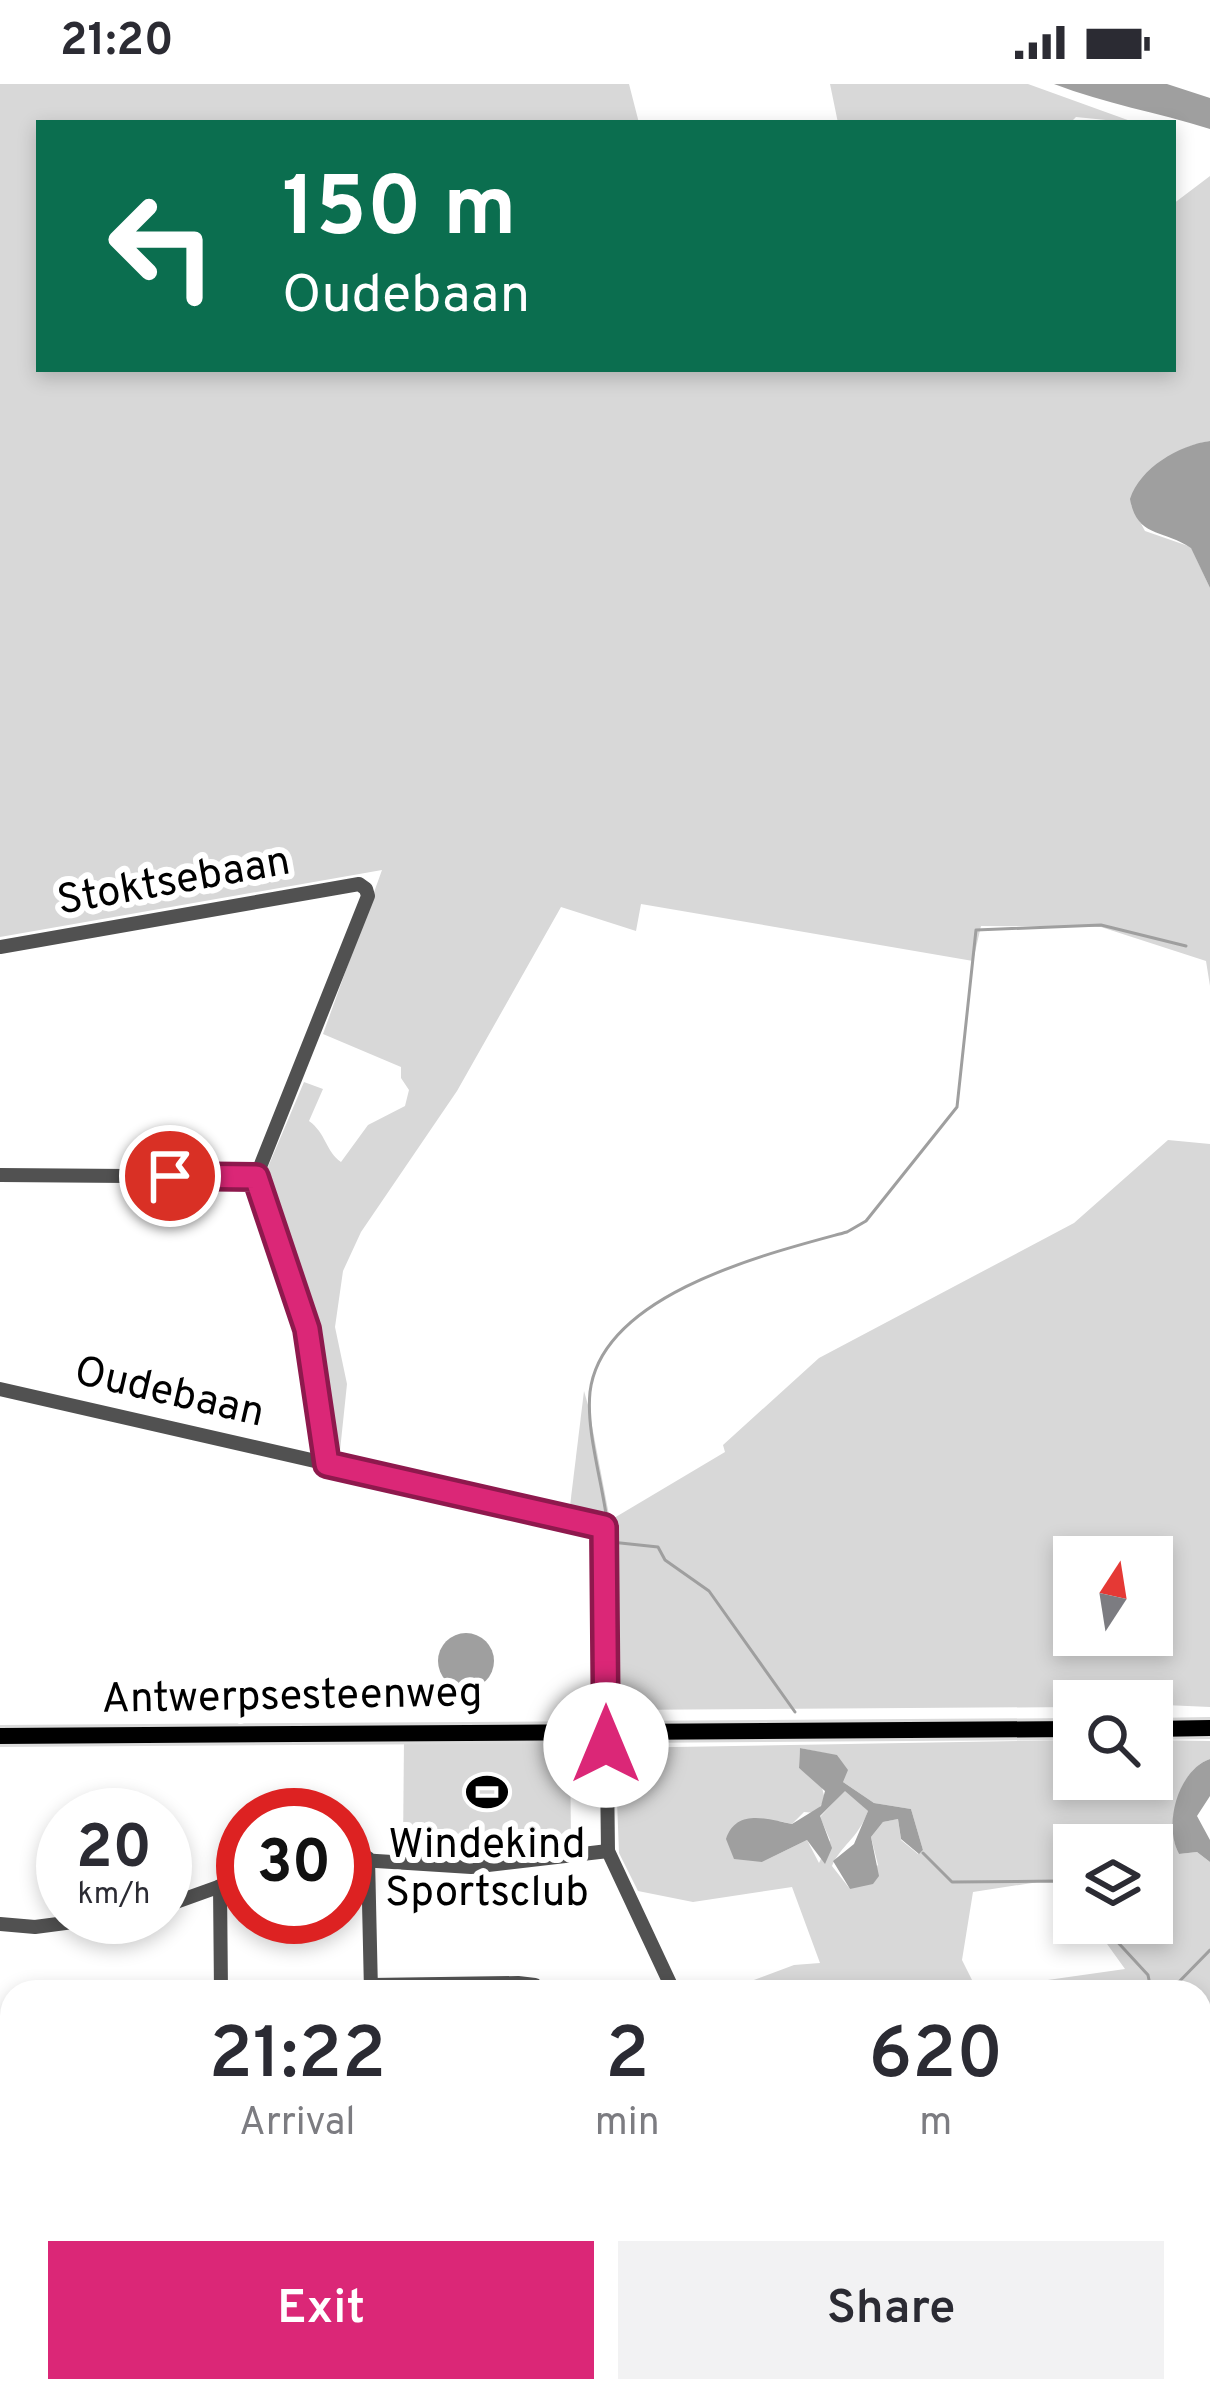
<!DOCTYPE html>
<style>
:root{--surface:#fff;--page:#f2f2f3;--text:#2b2b33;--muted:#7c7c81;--accent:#db2777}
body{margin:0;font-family:Overpass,sans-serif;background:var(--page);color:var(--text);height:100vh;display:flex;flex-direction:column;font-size:45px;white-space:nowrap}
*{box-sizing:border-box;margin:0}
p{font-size:39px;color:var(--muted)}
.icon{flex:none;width:66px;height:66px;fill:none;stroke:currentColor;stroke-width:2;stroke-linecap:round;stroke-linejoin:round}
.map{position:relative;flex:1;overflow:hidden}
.drawer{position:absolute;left:0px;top:1896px;width:1212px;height:423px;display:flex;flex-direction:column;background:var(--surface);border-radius:36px 36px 0 0;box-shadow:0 6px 18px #0003}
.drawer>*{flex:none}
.hud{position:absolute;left:36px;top:36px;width:1140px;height:252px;border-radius:0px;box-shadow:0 6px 18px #0003;background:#0b6e4f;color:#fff;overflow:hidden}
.needle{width:78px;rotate:12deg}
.tools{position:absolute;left:1053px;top:1452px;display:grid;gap:24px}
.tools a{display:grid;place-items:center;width:120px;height:120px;border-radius:0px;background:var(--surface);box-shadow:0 6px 18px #0003;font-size:60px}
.speed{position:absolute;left:36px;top:1704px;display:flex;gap:24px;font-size:60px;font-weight:700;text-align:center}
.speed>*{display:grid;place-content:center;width:156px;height:156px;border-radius:50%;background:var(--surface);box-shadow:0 6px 18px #0003;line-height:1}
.speed small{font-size:30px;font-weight:400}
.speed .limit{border:18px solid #d22;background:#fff;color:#111}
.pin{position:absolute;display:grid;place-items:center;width:102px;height:102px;color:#fff;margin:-51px;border:6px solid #fff;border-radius:50%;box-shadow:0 3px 12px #0007}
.me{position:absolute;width:132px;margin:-66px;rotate:0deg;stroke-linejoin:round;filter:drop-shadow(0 0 9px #0008)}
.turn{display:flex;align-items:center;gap:42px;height:252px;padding:0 48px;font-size:54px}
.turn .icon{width:156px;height:156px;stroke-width:2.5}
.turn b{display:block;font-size:84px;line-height:102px}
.eta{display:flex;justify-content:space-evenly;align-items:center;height:204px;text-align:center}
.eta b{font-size:72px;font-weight:600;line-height:84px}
.cta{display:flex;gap:24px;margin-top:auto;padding:24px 48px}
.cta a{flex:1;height:138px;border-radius:0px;background:var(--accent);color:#fff;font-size:48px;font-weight:600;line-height:138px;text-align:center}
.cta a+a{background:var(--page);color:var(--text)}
.status{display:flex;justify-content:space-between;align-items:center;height:84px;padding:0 60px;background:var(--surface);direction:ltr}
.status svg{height:33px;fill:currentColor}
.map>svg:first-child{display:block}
.green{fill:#d8d8d8;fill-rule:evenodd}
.water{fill:#9f9f9f}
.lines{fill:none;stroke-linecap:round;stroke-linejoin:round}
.stream{stroke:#9f9f9f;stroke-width:3}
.major-casing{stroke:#dbdbdb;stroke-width:22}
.minor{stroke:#515151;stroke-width:14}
.major{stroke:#000;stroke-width:16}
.route-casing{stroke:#8e194d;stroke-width:30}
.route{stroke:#db2777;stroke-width:21}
.labels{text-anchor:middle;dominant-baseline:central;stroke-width:12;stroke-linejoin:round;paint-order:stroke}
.street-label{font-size:42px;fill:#000;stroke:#fff}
.poi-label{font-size:42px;fill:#000;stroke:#fff}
</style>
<div class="status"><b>21:20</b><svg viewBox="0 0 49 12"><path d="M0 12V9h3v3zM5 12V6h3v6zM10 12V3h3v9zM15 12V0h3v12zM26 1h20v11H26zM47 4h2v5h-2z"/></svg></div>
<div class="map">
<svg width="1210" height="2317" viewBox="0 0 1210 2317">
<rect width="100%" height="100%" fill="#fff"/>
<g class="green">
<path d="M0 0H629L639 39H39V285H1173V120L1210 92V357C1169 364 1151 387 1131 421L1145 447 1191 463 1210 504V902L1206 877 1101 843 981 842 973 877 641 820 636 847 561 823 457 1007 361 1148 343 1187 335 1243 347 1300 339 1376 314 1246 268 1098V1083L304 998 323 1005 309 1037C326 1049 326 1068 341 1078L368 1041 405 1022 409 1006 401 994V983L323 950 382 786 0 853Z"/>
<path d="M830 0H1028L1136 39 1076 33 1070 39H838Z"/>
<path d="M1168 1056 1210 1060V1623L1074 1617V1623L612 1626 609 1437 725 1368 723 1361 819 1274 1074 1139ZM1074 1473H1152V1551H1074Z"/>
<path d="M584 1307 588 1321 609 1431 570 1422Z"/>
<path d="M570 1652 571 1761 493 1774 403 1765 404 1655Z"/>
<path d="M1074 1656V1695H1152V1656L1210 1657V1675C1179 1685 1164 1742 1179 1770L1197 1768 1210 1778V2317H797L798 2307H1200V1908H682L735 1903 794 1881 820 1879 792 1803 693 1818 638 1807 619 1769 615 1664ZM800 1664 838 1672 843 1698 874 1719 911 1725 923 1766 918 1770 901 1756 898 1735 883 1738 871 1753 878 1781 850 1805 832 1782C840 1762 858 1755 868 1727L845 1706 820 1733 830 1756 819 1779 807 1756 762 1778 779 1737 792 1740 804 1728 816 1729 825 1715 821 1700 799 1684ZM1074 1761H1152V1839H1092L1125 1885 977 1906 962 1876 973 1808 1058 1795 1074 1815Z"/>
<path d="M411 2307H748L744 2317H410Z"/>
</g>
<g class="water">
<path d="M1054 0H1167L1210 14V45C1156 28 1106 20 1054 0Z"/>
<path d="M1210 357V504L1191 464C1163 445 1137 454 1130 415 1140 384 1179 361 1210 357Z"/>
<circle cx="466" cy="1577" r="28"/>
<path d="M800 1664 837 1671 848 1686 843 1698 874 1719 911 1725 923 1766 919 1770 901 1755 898 1735 883 1738 871 1753 879 1792 873 1800 850 1805 833 1777 854 1760 868 1727 845 1707 820 1732 832 1764 825 1780 807 1756 762 1778 734 1775 726 1755C736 1724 768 1735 792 1740L821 1722 825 1707 799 1684Z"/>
<path d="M1210 1675V1712L1197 1732 1210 1756V1778L1197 1768 1179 1770C1163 1741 1178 1686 1210 1675Z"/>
</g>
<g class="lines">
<g class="stream">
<path d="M607 1437C602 1397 586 1347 590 1308 602 1209 770 1169 847 1148L866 1137 957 1023 976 846 1101 841 1186 862"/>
<path d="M611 1458 658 1463 665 1476 709 1507 795 1628"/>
<path d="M923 1769 952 1798 1058 1797 1074 1807"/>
<path d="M1100 1839 1148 1891 1150 1901"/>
<path d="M1143 1908 1150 1901 1154 1908"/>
<path d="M1169 1908 1210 1866"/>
<path d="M806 2317 809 2307"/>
</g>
<g class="major-casing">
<g id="major">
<path d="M1152 1645 1210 1644"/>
<path d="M0 1652 1074 1645"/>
</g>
</g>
<g class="minor">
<path d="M0 863 359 800 366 805 368 812 256 1093"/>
<path d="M0 1091 256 1093"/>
<path d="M256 1093 307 1245 327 1380"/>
<path d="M0 1305 604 1443 608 1767 674 1908"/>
<path d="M368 1774 371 1907"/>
<path d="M345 1775 471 1783 608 1767"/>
<path d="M220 1802 221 1908"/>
<path d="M165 1822 243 1794"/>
<path d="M0 1840 35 1843 111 1833"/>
<path d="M371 1901 518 1899 535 1901 539 1908"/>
<path d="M0 2056 12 2055"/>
<path d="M127 2317 128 2307"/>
<path d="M255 2317 256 2307"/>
<path d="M405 2317 407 2307"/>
</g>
<use href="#major" class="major"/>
</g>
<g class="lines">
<g class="route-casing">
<path id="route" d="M170 1092 256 1093 307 1245 327 1380 604 1443 606 1661"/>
</g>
<use href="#route" class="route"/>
</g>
<defs>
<g id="stadium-bare" transform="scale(3.24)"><path d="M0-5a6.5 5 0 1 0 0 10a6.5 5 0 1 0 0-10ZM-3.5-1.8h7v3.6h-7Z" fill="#000" stroke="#fff" stroke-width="2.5" paint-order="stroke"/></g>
</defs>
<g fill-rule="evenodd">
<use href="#stadium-bare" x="487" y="1708"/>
</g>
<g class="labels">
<g class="street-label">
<text transform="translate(174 799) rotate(-10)">Stoktsebaan</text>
<text transform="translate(169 1310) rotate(13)">Oudebaan</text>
<text transform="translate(292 1614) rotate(-1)">Antwerpsesteenweg</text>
</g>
<g class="poi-label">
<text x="487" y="1762">Windekind<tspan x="487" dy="48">Sportsclub</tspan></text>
</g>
</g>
</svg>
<div class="tools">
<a><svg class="needle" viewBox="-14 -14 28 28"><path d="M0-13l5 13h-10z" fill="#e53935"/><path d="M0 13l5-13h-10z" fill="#7c7c81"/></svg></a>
<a><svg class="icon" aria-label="search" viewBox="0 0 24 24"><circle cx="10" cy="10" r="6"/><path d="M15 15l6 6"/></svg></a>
<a><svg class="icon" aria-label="layers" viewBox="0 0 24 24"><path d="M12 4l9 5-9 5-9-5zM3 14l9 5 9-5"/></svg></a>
</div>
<div class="speed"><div>20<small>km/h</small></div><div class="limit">30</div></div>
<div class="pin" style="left:170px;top:1092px;background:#d93025"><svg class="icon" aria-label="arrive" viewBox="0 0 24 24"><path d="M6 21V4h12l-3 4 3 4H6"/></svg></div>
<svg class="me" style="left:606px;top:1661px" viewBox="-20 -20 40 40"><circle r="19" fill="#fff"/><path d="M0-13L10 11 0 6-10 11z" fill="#db2777"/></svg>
<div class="hud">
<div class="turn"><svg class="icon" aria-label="left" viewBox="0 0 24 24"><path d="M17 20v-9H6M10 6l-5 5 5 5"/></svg><div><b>150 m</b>Oudebaan</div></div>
</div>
<section class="drawer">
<div class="eta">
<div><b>21:22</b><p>Arrival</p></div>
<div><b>2</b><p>min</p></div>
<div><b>620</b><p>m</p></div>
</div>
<div class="cta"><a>Exit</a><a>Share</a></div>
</section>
</div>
